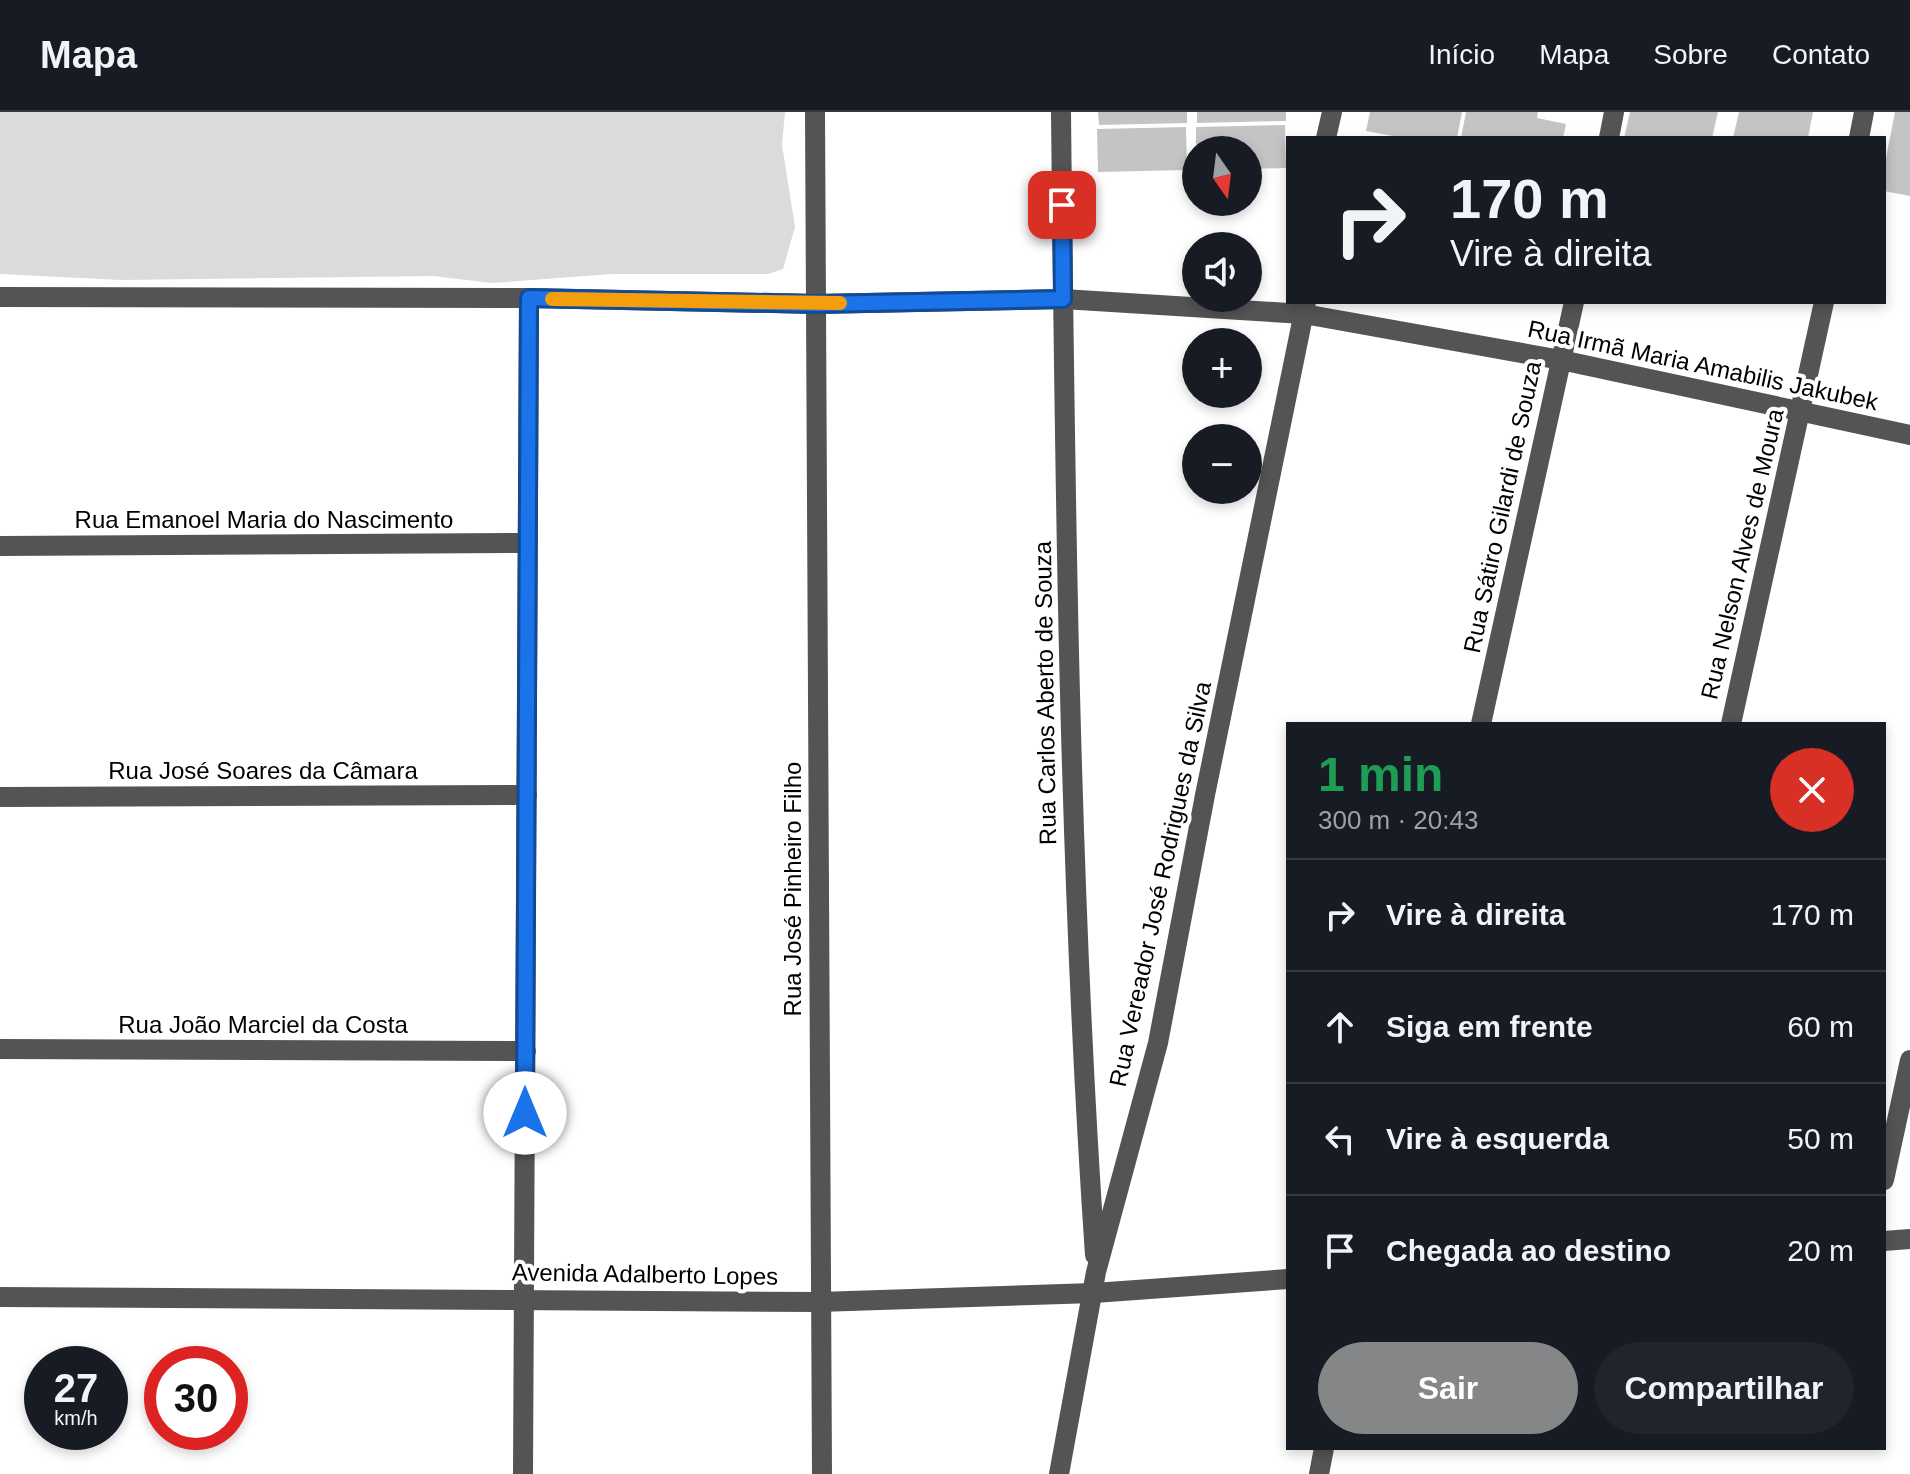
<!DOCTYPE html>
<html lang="pt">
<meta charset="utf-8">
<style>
:root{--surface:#171b24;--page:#20242c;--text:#f1f3f6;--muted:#9ea1a6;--line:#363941;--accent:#858687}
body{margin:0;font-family:Helvetica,sans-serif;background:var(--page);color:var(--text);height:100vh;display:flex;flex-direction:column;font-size:30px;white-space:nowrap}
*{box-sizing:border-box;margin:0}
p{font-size:26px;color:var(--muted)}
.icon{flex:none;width:44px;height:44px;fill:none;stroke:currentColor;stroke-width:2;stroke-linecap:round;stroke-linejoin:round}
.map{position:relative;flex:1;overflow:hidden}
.sheet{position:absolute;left:1286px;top:610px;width:600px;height:728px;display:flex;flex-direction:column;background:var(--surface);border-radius:0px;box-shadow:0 4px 12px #0003}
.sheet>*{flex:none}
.top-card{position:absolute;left:1286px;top:24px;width:600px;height:168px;border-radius:0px;box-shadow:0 4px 12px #0003;background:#171b24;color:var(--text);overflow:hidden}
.needle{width:52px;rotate:166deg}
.controls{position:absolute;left:1182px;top:24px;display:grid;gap:16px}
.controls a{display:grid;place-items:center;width:80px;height:80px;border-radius:50%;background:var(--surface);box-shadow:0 4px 12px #0003;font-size:40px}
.speed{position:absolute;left:24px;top:1234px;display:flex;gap:16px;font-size:40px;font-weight:700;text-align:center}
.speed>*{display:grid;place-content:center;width:104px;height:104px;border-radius:50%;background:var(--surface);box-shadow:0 4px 12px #0003;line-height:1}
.speed small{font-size:20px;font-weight:400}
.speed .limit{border:12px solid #d22;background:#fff;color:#111}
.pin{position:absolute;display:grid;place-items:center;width:68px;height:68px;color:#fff;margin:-34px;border-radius:16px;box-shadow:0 4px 12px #0006}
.me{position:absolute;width:88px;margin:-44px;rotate:0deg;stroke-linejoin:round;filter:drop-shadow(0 0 6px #0008)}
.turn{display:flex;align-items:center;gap:28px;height:168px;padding:0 32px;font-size:36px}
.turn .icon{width:104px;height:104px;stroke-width:2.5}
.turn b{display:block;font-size:56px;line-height:68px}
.round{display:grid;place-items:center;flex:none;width:84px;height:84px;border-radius:42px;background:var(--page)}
.headline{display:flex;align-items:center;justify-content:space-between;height:136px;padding:0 32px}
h1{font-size:48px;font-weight:700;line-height:60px;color:#1e9e55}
.cta{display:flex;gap:16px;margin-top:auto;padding:16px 32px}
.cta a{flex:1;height:92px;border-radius:48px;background:var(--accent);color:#fff;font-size:32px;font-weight:700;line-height:92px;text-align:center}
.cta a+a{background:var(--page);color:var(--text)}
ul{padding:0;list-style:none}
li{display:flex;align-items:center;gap:24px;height:112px;padding:0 32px;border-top:2px solid var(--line)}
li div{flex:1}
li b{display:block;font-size:30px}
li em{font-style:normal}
header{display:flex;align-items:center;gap:48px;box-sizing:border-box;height:112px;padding:0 40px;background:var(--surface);border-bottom:2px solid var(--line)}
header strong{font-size:38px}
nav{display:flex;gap:44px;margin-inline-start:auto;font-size:28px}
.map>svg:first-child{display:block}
.green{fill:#dbdbdb}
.building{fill:#c4c4c4}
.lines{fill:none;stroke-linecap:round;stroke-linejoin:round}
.minor{stroke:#545454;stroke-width:20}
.route-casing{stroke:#114b97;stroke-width:20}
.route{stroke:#1a73e8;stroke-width:14}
.slow{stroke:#f59e0b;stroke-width:14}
.labels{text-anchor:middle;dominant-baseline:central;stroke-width:8;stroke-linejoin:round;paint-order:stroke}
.street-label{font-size:24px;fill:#000;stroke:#fff}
</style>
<header>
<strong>Mapa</strong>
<nav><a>Início</a><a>Mapa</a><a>Sobre</a><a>Contato</a></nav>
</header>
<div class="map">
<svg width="1910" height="1362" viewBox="0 0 1910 1362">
<rect width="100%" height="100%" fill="#fff"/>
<path class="green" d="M0 0H785L782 33 795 115 783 157 768 162H612L492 171 433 164 121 168 0 162Z"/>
<g class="building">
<path d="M1098 0H1187V11L1099 13Z"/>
<path d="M1197 0H1286V9L1197 11Z"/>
<path d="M1370 0H1462L1457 26H1403L1366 19Z"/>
<path d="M1466 0H1538L1537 6 1566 12 1563 26H1461Z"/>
<path d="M1630 0H1718L1712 26H1624Z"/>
<path d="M1739 0H1813L1808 26H1733Z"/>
<path d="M1895 0H1910V84L1884 79V56Z"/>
<path d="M1285 13 1286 56 1248 57V38H1196V15Z"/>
<path d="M1186 15 1187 58 1098 60 1097 17Z"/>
</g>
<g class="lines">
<g class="minor">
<path d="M815 0 822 1362"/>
<path d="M1061 0C1065 381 1069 763 1095 1143"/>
<path d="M1326 26 1332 0"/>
<path d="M1609 26 1614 0"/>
<path d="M1859 26 1864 0"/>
<path d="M0 185 529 186 816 192 1063 187 1304 202 1561 248 1910 323"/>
<path d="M0 434 528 431"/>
<path d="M1481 612 1574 190"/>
<path d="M1731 612 1824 190"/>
<path d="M0 685 527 683"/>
<path d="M0 937 526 939"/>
<path d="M1884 1068 1910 948"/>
<path d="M1884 1129 1910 1127"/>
<path d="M0 1185 819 1190 1094 1181 1288 1167"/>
<path d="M523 1362 529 186"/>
<path d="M1059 1362 1096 1160 1158 931 1205 683 1306 190"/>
<path d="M1319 1362 1324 1336"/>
</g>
</g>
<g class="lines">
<g class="route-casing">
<path id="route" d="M525 1001 529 186 816 192 1063 187 1062 93"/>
</g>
<use href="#route" class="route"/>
<path class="slow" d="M552 187 840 191"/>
</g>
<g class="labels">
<g class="street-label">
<text transform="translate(1703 253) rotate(12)">Rua Irmã Maria Amabilis Jakubek</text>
<text transform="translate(1502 395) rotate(-78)">Rua Sátiro Gilardi de Souza</text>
<text x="264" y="407">Rua Emanoel Maria do Nascimento</text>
<text transform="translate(1742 442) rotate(-77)">Rua Nelson Alves de Moura</text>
<text transform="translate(1045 581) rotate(-91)">Rua Carlos Aberto de Souza</text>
<text x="263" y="658">Rua José Soares da Câmara</text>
<text transform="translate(1160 772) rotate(-78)">Rua Vereador José Rodrigues da Silva</text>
<text transform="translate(792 777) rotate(-90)">Rua José Pinheiro Filho</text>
<text x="263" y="912">Rua João Marciel da Costa</text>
<text transform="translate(645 1162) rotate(1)">Avenida Adalberto Lopes</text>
</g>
</g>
</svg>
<div class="controls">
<a><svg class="needle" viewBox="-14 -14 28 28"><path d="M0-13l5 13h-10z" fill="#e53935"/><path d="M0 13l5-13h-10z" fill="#9ea1a6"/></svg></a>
<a><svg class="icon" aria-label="sound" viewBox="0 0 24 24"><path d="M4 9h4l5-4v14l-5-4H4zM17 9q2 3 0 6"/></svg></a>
<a>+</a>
<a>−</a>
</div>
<div class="speed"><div>27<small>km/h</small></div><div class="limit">30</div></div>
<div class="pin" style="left:1062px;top:93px;background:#d93025"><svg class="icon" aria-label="arrive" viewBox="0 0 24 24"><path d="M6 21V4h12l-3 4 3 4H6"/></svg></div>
<svg class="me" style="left:525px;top:1001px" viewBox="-20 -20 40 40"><circle r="19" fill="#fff"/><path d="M0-13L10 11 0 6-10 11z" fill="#1a73e8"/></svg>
<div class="top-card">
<div class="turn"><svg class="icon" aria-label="right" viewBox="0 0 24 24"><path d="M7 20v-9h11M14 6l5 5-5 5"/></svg><div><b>170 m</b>Vire à direita</div></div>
</div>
<section class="sheet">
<div class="headline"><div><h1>1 min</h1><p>300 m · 20:43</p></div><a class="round" style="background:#d93025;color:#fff"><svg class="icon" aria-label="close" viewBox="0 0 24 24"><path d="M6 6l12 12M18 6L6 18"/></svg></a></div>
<ul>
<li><svg class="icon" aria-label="right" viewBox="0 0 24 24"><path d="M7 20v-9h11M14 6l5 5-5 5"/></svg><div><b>Vire à direita</b></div><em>170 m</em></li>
<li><svg class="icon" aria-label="ahead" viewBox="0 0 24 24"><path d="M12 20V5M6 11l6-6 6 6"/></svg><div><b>Siga em frente</b></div><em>60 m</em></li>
<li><svg class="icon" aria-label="left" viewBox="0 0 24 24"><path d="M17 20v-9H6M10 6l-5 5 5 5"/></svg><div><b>Vire à esquerda</b></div><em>50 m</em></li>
<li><svg class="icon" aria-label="arrive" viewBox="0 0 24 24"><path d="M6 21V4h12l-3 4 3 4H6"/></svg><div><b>Chegada ao destino</b></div><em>20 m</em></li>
</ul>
<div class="cta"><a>Sair</a><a>Compartilhar</a></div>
</section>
</div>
